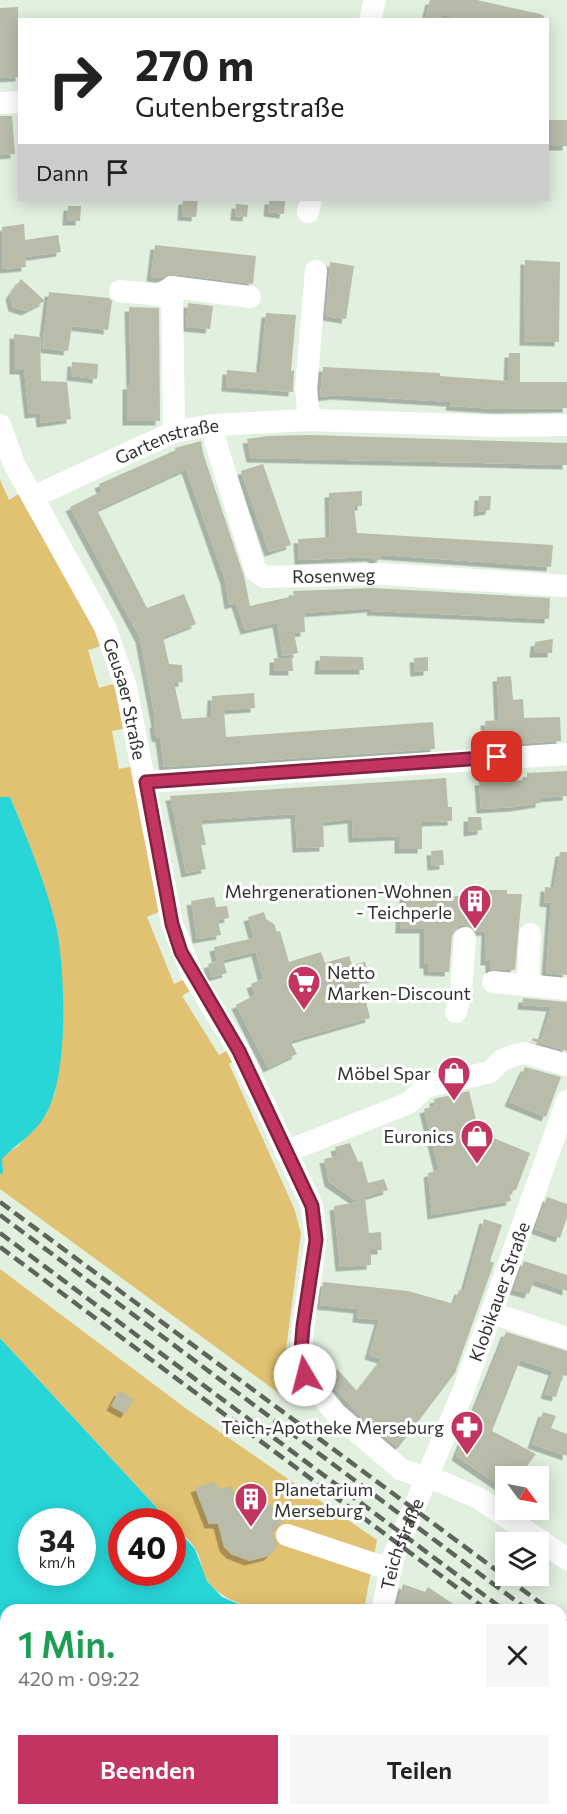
<!DOCTYPE html>
<html lang="de">
<meta charset="utf-8">
<style>
:root{--surface:#fff;--page:#f6f6f6;--text:#222;--muted:#767676;--accent:#c33561}
body{margin:0;font-family:Commissioner,sans-serif;background:var(--page);color:var(--text);height:100vh;display:flex;flex-direction:column;font-size:22px;white-space:nowrap}
*{box-sizing:border-box;margin:0}
p{font-size:20px;color:var(--muted)}
.icon{flex:none;width:33px;height:33px;fill:none;stroke:currentColor;stroke-width:2;stroke-linecap:round;stroke-linejoin:round}
.map{position:relative;flex:1;overflow:hidden}
.panel{position:absolute;left:0px;top:1604px;width:567px;height:212px;display:flex;flex-direction:column;background:var(--surface);border-radius:18px 18px 0 0;box-shadow:0 3px 15px #0003}
.panel>*{flex:none}
.guide{position:absolute;left:18px;top:18px;width:531px;height:183px;border-radius:0px;box-shadow:0 3px 15px #0003;background:#fff;color:var(--text);overflow:hidden}
.needle{width:39px;rotate:122deg}
.fabs{position:absolute;left:495px;top:1466px;display:grid;gap:12px}
.fabs a{display:grid;place-items:center;width:54px;height:54px;border-radius:0px;background:var(--surface);box-shadow:0 3px 15px #0003;font-size:30px}
.speed{position:absolute;left:18px;top:1508px;display:flex;gap:12px;font-size:30px;font-weight:700;text-align:center}
.speed>*{display:grid;place-content:center;width:78px;height:78px;border-radius:50%;background:var(--surface);box-shadow:0 3px 15px #0003;line-height:1}
.speed small{font-size:15px;font-weight:400}
.speed .limit{border:9px solid #d22;background:#fff;color:#111}
.pin{position:absolute;display:grid;place-items:center;width:51px;height:51px;color:#fff;margin:-26px;border-radius:12px;box-shadow:0 3px 9px #0006}
.me{position:absolute;width:66px;margin:-33px;rotate:352deg;stroke-linejoin:round;filter:drop-shadow(0 0 4px #0008)}
.turn{display:flex;align-items:center;gap:21px;height:126px;padding:0 18px;font-size:27px}
.turn .icon{width:78px;height:78px;stroke-width:2.5}
.turn b{display:block;font-size:42px;line-height:51px}
.then{display:flex;align-items:center;height:57px;padding:0 18px;background:#0003;gap:12px;font-size:22px}
.round{display:grid;place-items:center;flex:none;width:63px;height:63px;border-radius:0px;background:var(--page)}
.overview{display:flex;align-items:center;justify-content:space-between;height:102px;padding:0 18px}
h1{font-size:36px;font-weight:600;line-height:45px;color:#1e9e55}
.button{display:flex;gap:12px;margin-top:auto;padding:12px 18px}
.button a{flex:1;height:69px;border-radius:0px;background:var(--accent);color:#fff;font-size:24px;font-weight:600;line-height:69px;text-align:center}
.button a+a{background:var(--page);color:var(--text)}
.map>svg:first-child{display:block}
.green{fill:#e1c172}
.water{fill:#28d6d8;fill-rule:evenodd}
.building{fill:#b8bca9;filter:url(#shadow)}
.lines{fill:none;stroke-linecap:round;stroke-linejoin:round}
.minor{stroke:#fff;stroke-width:22}
.rail{stroke:#5d655b;stroke-width:4.5;stroke-dasharray:12 6;stroke-linecap:butt}
.route-casing{stroke:#7f223f;stroke-width:15}
.route{stroke:#c33561;stroke-width:10}
.labels{text-anchor:middle;dominant-baseline:central;stroke-width:6;stroke-linejoin:round;paint-order:stroke}
.street-label{font-size:18px;fill:#2d332c;stroke:#fff}
.poi-label{font-size:18px;fill:#2d332c;stroke:#fff;text-anchor:end}
</style>
<div class="map">
<svg width="567" height="1814" viewBox="0 0 567 1814">
<defs>
<filter id="shadow"><feDropShadow dx="-4.5" dy="4.5" stdDeviation="0" flood-color="#0004"/></filter>
</defs>
<rect width="100%" height="100%" fill="#e2f0e0"/>
<g class="green">
<path d="M0 480 9 500 22 492 104 645 88 650 99 688 116 683 127 728 112 731 119 769 134 766 161 911 147 917 174 984 186 978 193 989 182 996 219 1055 230 1049 235 1060 229 1064 294 1208 301 1233 286 1350 288 1373 295 1405 0 1189V1158L18 1146 46 1114 55 1093 63 1028 57 930 24 831 10 797H0Z"/>
<path d="M0 1269 188 1410 377 1540 364 1609C318 1609 241 1622 209 1583 201 1573 202 1559 195 1548 190 1540 180 1532 173 1525L172 1521H169L0 1338Z"/>
</g>
<g class="water">
<path d="M0 797H10C26 835 48 889 57 930 65 973 69 1075 46 1114 36 1133 16 1144 2 1159L3 1173 0 1174Z"/>
<path d="M0 1338 169 1521H122V1572H172L173 1525 195 1549 207 1581 222 1597 239 1604 265 1609 6 1610V1809H319V1814H0ZM32 1521H82V1572H32Z"/>
</g>
<g class="building">
<path d="M430 0H477L540 14 544 16 543 20H464L441 14 440 20H425Z"/>
<path d="M18 7 20 77 0 78V8Z"/>
<path d="M0 116H12L15 154 0 155Z"/>
<rect x="548" y="120" width="19" height="26"/>
<path d="M183 200H198L196 217 182 216Z"/>
<path d="M269 200H285L284 214 268 212Z"/>
<path d="M236 204 248 205 247 217 235 216Z"/>
<path d="M68 206H81L80 221H67Z"/>
<path d="M24 224 25 240 58 235 61 252 25 257 26 267 3 269 2 227Z"/>
<path d="M155 245 256 256 253 284 174 274 161 278 151 277Z"/>
<path d="M525 260 560 262 559 342 524 341Z"/>
<path d="M330 262 354 266 346 319 326 316Z"/>
<path d="M21 279 45 301 26 311 13 307 10 295Z"/>
<path d="M49 292 109 298 112 301 108 330 72 326 68 351 42 348Z"/>
<path d="M188 303 213 306 210 329 186 327Z"/>
<path d="M129 307 159 308 160 421H127V385H131Z"/>
<path d="M266 313 296 315 291 371 294 370 293 392 226 387 227 370 260 373Z"/>
<path d="M14 334 40 337 41 381 67 382 71 419 41 423 40 413 29 414 24 370H14Z"/>
<path d="M509 353H520V382H567V408L496 409 450 406 451 402 336 395 320 397 323 367 440 373V376L508 381Z"/>
<path d="M72 362 98 364 97 379 71 376Z"/>
<path d="M311 435 567 443V465L251 458 247 439 268 436Z"/>
<path d="M201 441 203 453 244 576 250 606 294 596 293 591 373 588 550 598 549 619 371 611 372 608 304 613 305 632 294 633 298 653 283 656 277 623 245 630 236 603 229 605 225 580 186 469 97 510 147 608 184 594 196 624 163 637 169 664 182 665 183 682 174 683 182 719 211 717 212 696 254 693 255 708 224 710 226 737 433 722 435 749 164 767 160 738 156 737 154 724 156 723 140 638 70 507 102 491 99 484 176 450 175 448Z"/>
<path d="M263 464 291 545 269 552 241 471Z"/>
<path d="M362 491V506H354L357 533 553 545 551 567 383 555 377 561 371 557 299 560 298 539 330 537 329 493Z"/>
<path d="M479 496H491L490 510 478 512Z"/>
<path d="M553 639 552 653H534L535 642Z"/>
<path d="M320 656 363 657 364 670H319Z"/>
<path d="M428 657V671L415 672 414 658Z"/>
<path d="M274 658H292L293 671H274Z"/>
<path d="M511 676 513 700 523 699 524 718 560 717 561 741 487 746 485 721 499 720 497 677Z"/>
<path d="M567 771V796L540 798V803L515 807 481 809 479 781 527 780V773Z"/>
<path d="M446 778 448 807H452V821L422 822V849H399V836L353 838 352 819 323 822 324 847 297 848 295 814 201 820 206 845H201L206 869 186 873 170 796Z"/>
<path d="M468 817H481L482 830 468 832Z"/>
<path d="M443 850 444 865 432 866 431 851Z"/>
<path d="M560 852H567V975L546 973 551 903 544 902 545 887 554 888Z"/>
<path d="M471 890H507V894H522L515 970 490 969V961H485L486 931 477 932 465 925 459 926 452 936 449 972 428 971V964H424V929H400V915H404V894L443 892V897L471 895Z"/>
<path d="M214 897 216 907 227 906 229 918 218 920 221 935 197 939 191 901Z"/>
<path d="M264 912 266 919 274 924 277 932 280 931 289 962 321 952 325 963 349 956 352 965 365 962 371 982 362 985 370 1018 290 1041 297 1054 268 1068 236 1005 255 995 251 984 263 979 256 952 223 960 227 973 212 977 208 964 217 961 214 947 254 938 248 917Z"/>
<path d="M523 998 567 1002V1051L532 1041 533 1038 541 1040 551 1007 522 1005Z"/>
<path d="M525 1067 561 1077 546 1117 509 1102Z"/>
<path d="M469 1091 479 1132 530 1153 516 1190 509 1191 511 1201 432 1215 428 1173 439 1170 424 1109 435 1106 434 1099Z"/>
<path d="M350 1143 358 1162 362 1161 368 1183 384 1179 388 1190 365 1197 369 1233 381 1232 382 1250H371V1265L340 1267 334 1206 358 1202 329 1182 324 1159 338 1156 335 1147Z"/>
<path d="M547 1197 567 1204V1217L560 1238 535 1229Z"/>
<path d="M484 1219 502 1225 490 1261 494 1263 455 1373 398 1448 360 1416 326 1379 337 1369 357 1391 382 1359 369 1355 379 1320 357 1318 358 1309 320 1305 323 1282 408 1291 454 1304 459 1290 464 1291Z"/>
<path d="M524 1261 567 1275V1291L534 1280 529 1294 514 1290Z"/>
<path d="M506 1332 567 1351V1376L563 1375 556 1397 545 1394 553 1371 520 1360 492 1431 536 1454 527 1466 540 1476H506V1490L456 1456Z"/>
<path d="M119 1391 134 1399 125 1414 111 1406Z"/>
<path d="M543 1412 556 1416 551 1428 567 1434V1456L532 1444Z"/>
<path d="M213 1482 221 1489 232 1486 235 1499H262L278 1511 282 1523 274 1530V1537L278 1545 269 1556 249 1561 231 1554 224 1547 218 1524H209L195 1488Z"/>
<path d="M403 1584 425 1592 428 1587 462 1610H396Z"/>
</g>
<g class="lines">
<g class="minor">
<path d="M370 20 375 0"/>
<path d="M0 103 20 102"/>
<path d="M308 212 311 200"/>
<path d="M172 287 174 432"/>
<path d="M120 291 161 295 172 287 250 297"/>
<path d="M309 420 306 388 316 271"/>
<path id="s1" d="M0 425 14 464 105 627 126 687 172 924 192 974 239 1051 312 1206 316 1240 303 1326 301 1351 305 1375 336 1414 402 1470 444 1483 480 1499 567 1559"/>
<path id="s2" d="M213 425 215 441 256 571 265 577 382 574 567 586"/>
<path id="s3" d="M33 497 174 432 213 425 309 420 500 426 567 425"/>
<path d="M146 782 567 754"/>
<path d="M493 982 567 989"/>
<path d="M528 985 530 934"/>
<path d="M456 1012 461 991 465 938"/>
<path d="M285 1152 409 1103 425 1087 490 1072 501 1061 512 1056 525 1053 567 1065"/>
<path d="M492 1313 567 1338"/>
<path d="M287 1535 389 1569"/>
<path id="s4" d="M382 1610 394 1555 463 1392 567 1101"/>
<path d="M372 1814 373 1809"/>
</g>
<g class="rail">
<path d="M0 1202 550 1610"/>
<path d="M0 1215 528 1610"/>
<path d="M0 1233 504 1610"/>
<path d="M0 1247 487 1610"/>
<path d="M561 1618 567 1622"/>
<path d="M561 1633 567 1637"/>
<path d="M561 1653 567 1657"/>
<path d="M561 1665 567 1670"/>
</g>
</g>
<g class="lines">
<g class="route-casing">
<path id="route" d="M305 1375 301 1351 303 1326 316 1240 312 1206 239 1051 181 952 172 924 146 782 497 757"/>
</g>
<use href="#route" class="route"/>
</g>
<defs>
<g id="building-pin" transform="scale(1.725)"><path d="M0 17L-7.5 6A9.5 9.5 0 1 1 7.5 6Z" fill="#c33561" stroke="#fff"/><path d="M-4-6H4V6H1V3H-1V6H-4ZM-2.5-4.3h1.7v1.8h-1.7ZM.8-4.3h1.7v1.8H.8ZM-2.5-1h1.7V.8h-1.7ZM.8-1h1.7V.8H.8Z" fill="#fff"/></g>
<g id="supermarket-pin" transform="scale(1.725)"><path d="M0 17L-7.5 6A9.5 9.5 0 1 1 7.5 6Z" fill="#c33561" stroke="#fff"/><path d="M-6-5.5h2.5l.6 2H6L4.5 2H-2.5L-4.4-4H-6ZM-1.5 3.2a1.3 1.3 0 1 0 .1 0ZM3 3.2a1.3 1.3 0 1 0 .1 0Z" fill="#fff"/></g>
<g id="shop-pin" transform="scale(1.725)"><path d="M0 17L-7.5 6A9.5 9.5 0 1 1 7.5 6Z" fill="#c33561" stroke="#fff"/><path d="M-5-2.5h2.3a2.7 3.5 0 0 1 5.4 0H5L5.5 6h-11ZM-1.5-2.5h3a1.5 2.3 0 0 0-3 0Z" fill="#fff"/></g>
<g id="pharmacy-pin" transform="scale(1.725)"><path d="M0 17L-7.5 6A9.5 9.5 0 1 1 7.5 6Z" fill="#c33561" stroke="#fff"/><path d="M-2-6h4v4h4v4h-4v4h-4v-4h-4v-4h4Z" fill="#fff"/></g>
</defs>
<g fill-rule="evenodd">
<use href="#building-pin" x="475" y="901"/>
<use href="#supermarket-pin" x="304" y="982"/>
<use href="#shop-pin" x="454" y="1073"/>
<use href="#shop-pin" x="477" y="1136"/>
<use href="#pharmacy-pin" x="467" y="1427"/>
<use href="#building-pin" x="251" y="1499"/>
</g>
<g class="labels">
<g class="street-label">
<text stroke="none"><textPath href="#s3" startOffset="146">Gartenstraße</textPath></text>
<text stroke="none"><textPath href="#s2" startOffset="232">Rosenweg</textPath></text>
<text stroke="none"><textPath href="#s1" startOffset="303">Geusaer Straße</textPath></text>
<text stroke="none"><textPath href="#s4" startOffset="340">Klobikauer Straße</textPath></text>
<text stroke="none"><textPath href="#s4" startOffset="69">Teichstraße</textPath></text>
</g>
<g class="poi-label">
<text x="452" y="891">Mehrgenerationen-Wohnen<tspan x="452" dy="21">- Teichperle</tspan></text>
<text x="327" y="972" text-anchor="start">Netto<tspan x="327" dy="21">Marken-Discount</tspan></text>
<text x="431" y="1073">Möbel Spar</text>
<text x="454" y="1136">Euronics</text>
<text x="444" y="1427">Teich-Apotheke Merseburg</text>
<text x="274" y="1489" text-anchor="start">Planetarium<tspan x="274" dy="21">Merseburg</tspan></text>
</g>
</g>
</svg>
<div class="fabs">
<a><svg class="needle" viewBox="-14 -14 28 28"><path d="M0-13l5 13h-10z" fill="#e53935"/><path d="M0 13l5-13h-10z" fill="#767676"/></svg></a>
<a><svg class="icon" aria-label="layers" viewBox="0 0 24 24"><path d="M12 4l9 5-9 5-9-5zM3 14l9 5 9-5"/></svg></a>
</div>
<div class="speed"><div>34<small>km/h</small></div><div class="limit">40</div></div>
<div class="pin" style="left:497px;top:757px;background:#d93025"><svg class="icon" aria-label="arrive" viewBox="0 0 24 24"><path d="M6 21V4h12l-3 4 3 4H6"/></svg></div>
<svg class="me" style="left:305px;top:1375px" viewBox="-20 -20 40 40"><circle r="19" fill="#fff"/><path d="M0-13L10 11 0 6-10 11z" fill="#c33561"/></svg>
<div class="guide">
<div class="turn"><svg class="icon" aria-label="right" viewBox="0 0 24 24"><path d="M7 20v-9h11M14 6l5 5-5 5"/></svg><div><b>270 m</b>Gutenbergstraße</div></div>
<div class="then">Dann<svg class="icon" aria-label="arrive" viewBox="0 0 24 24"><path d="M6 21V4h12l-3 4 3 4H6"/></svg></div>
</div>
<section class="panel">
<div class="overview"><div><h1>1 Min.</h1><p>420 m · 09:22</p></div><a class="round"><svg class="icon" aria-label="close" viewBox="0 0 24 24"><path d="M6 6l12 12M18 6L6 18"/></svg></a></div>
<div class="button"><a>Beenden</a><a>Teilen</a></div>
</section>
</div>
